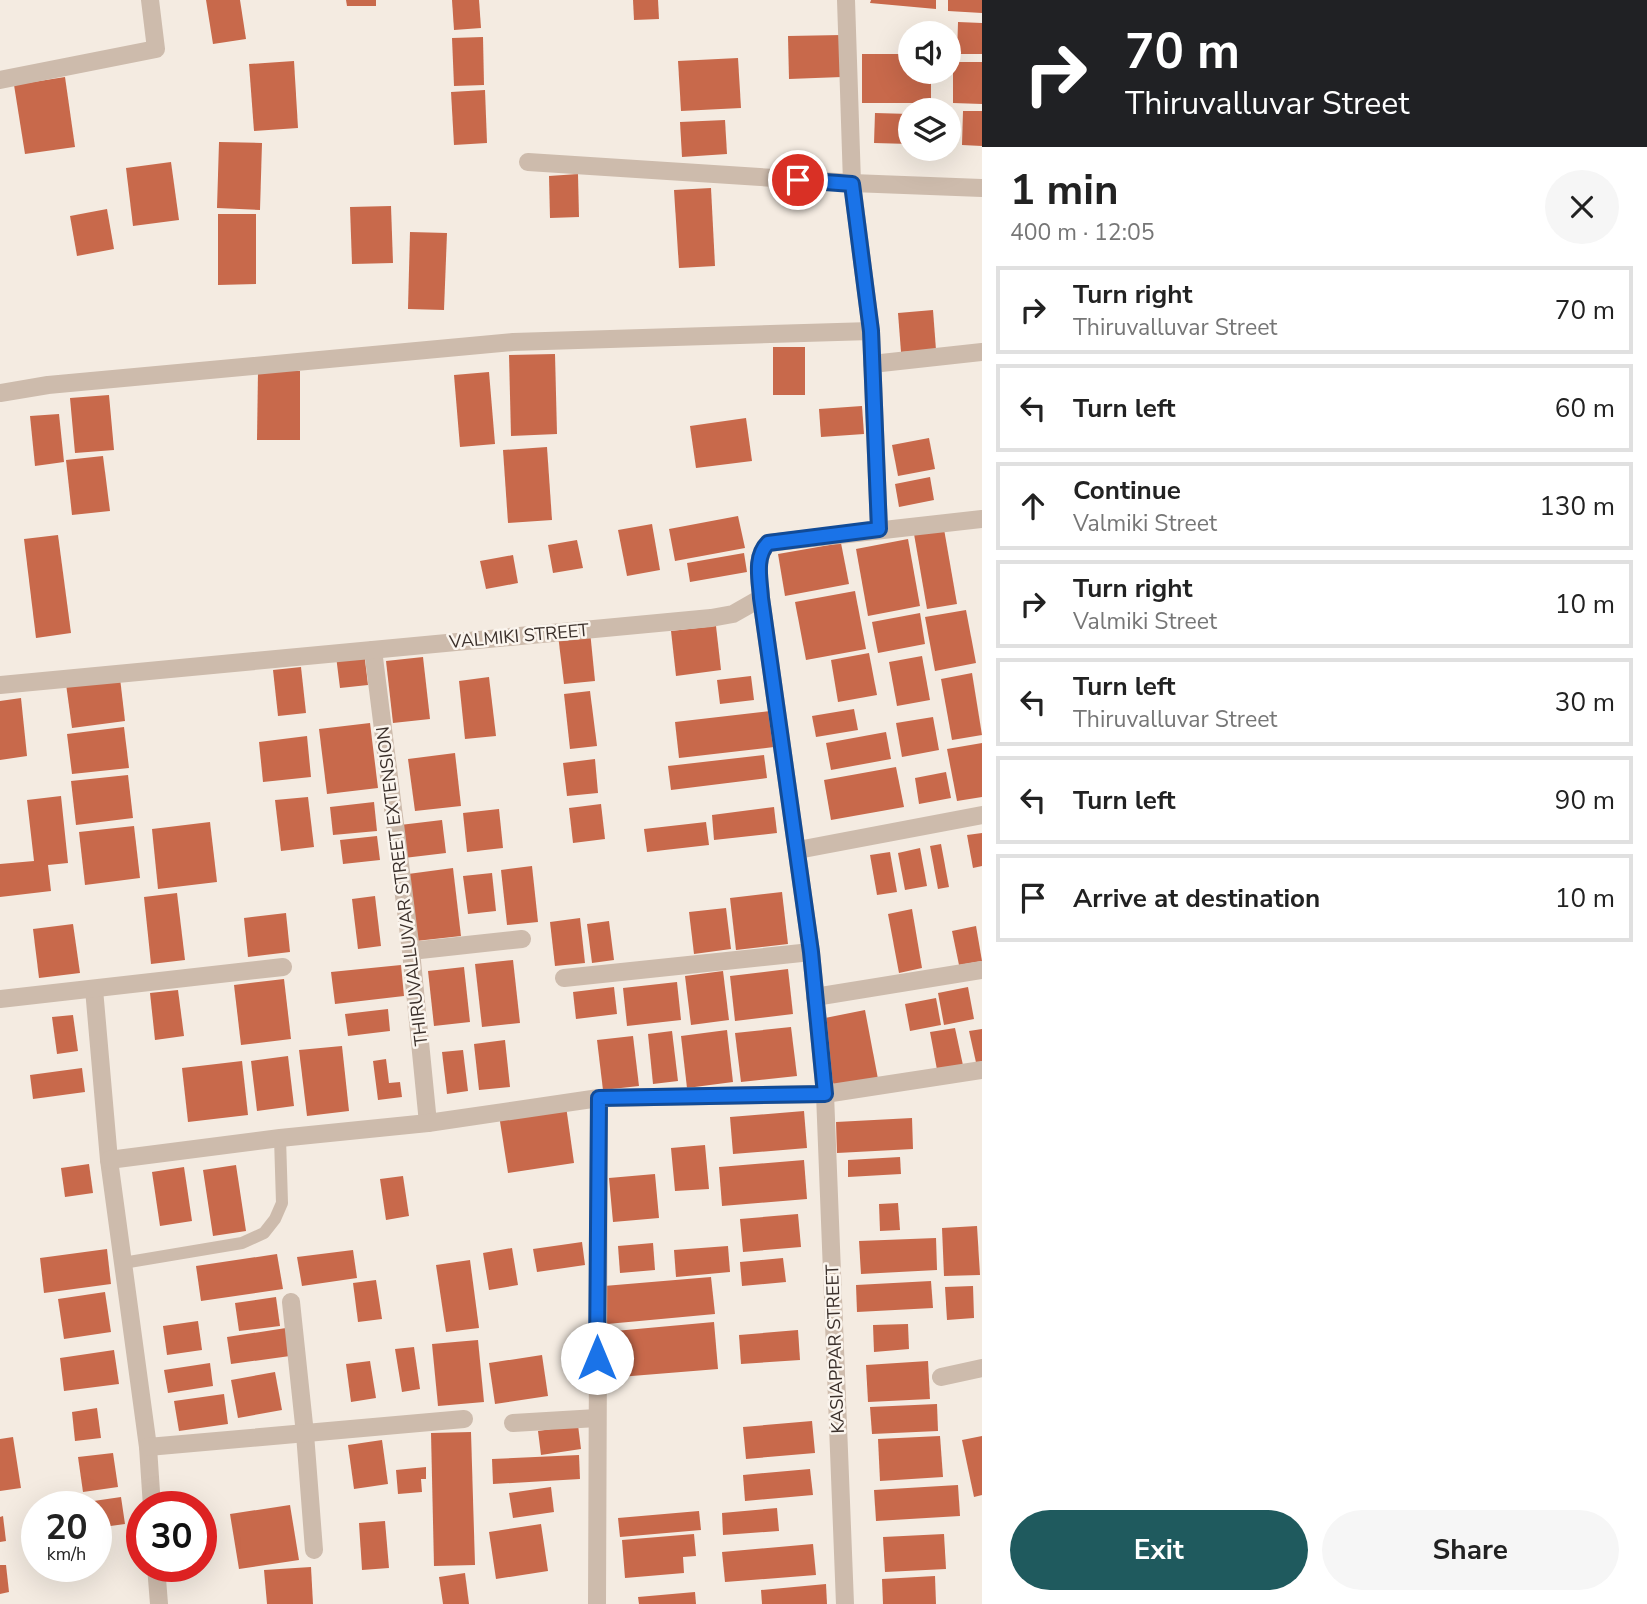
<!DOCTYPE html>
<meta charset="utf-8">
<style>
:root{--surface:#fff;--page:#f6f6f6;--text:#222;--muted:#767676;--line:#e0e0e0;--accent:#1f5a5e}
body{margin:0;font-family:"Nunito Sans",sans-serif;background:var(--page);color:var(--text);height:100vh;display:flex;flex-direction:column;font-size:26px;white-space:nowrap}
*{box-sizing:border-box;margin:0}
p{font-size:23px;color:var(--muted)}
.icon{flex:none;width:38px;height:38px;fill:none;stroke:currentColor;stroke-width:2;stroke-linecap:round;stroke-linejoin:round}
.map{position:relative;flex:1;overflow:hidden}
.details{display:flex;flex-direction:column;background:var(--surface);width:665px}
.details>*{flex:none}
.banner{background:#202124;color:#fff;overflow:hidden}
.tools{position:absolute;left:898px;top:21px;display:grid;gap:14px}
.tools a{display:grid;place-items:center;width:63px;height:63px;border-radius:50%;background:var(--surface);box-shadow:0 7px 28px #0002;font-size:35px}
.speed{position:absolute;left:21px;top:1491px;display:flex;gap:14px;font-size:35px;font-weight:700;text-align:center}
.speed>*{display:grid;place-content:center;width:91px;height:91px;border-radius:50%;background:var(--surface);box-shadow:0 7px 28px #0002;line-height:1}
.speed small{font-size:18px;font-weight:400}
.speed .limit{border:10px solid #d22;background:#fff;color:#111}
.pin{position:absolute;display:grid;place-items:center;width:60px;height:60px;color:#fff;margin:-30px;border:4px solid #fff;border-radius:50%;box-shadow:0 2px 7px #0007}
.me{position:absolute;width:77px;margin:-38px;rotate:0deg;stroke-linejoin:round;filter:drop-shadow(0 0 5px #0008)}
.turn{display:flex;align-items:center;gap:24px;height:147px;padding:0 28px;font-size:32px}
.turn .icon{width:91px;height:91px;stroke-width:2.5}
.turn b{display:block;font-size:49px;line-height:60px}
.round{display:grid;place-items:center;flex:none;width:74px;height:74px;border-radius:37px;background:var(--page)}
.overview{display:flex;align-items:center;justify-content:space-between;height:119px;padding:0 28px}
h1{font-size:42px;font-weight:700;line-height:52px}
.primary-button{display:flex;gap:14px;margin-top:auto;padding:14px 28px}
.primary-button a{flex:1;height:80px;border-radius:42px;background:var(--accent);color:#fff;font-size:28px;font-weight:700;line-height:80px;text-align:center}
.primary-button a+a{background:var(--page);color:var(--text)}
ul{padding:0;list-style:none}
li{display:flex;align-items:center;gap:21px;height:88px;margin:0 14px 10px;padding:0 14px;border:4px solid var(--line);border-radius:0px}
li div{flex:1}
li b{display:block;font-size:26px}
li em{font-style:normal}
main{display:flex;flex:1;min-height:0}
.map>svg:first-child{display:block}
.building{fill:#c8694b}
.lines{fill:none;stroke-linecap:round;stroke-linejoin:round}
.service{stroke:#cdbbac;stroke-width:12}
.minor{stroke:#cdbbac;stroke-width:18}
.tertiary{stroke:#cdbbac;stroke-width:18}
.route-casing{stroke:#114b97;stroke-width:18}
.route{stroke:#1a73e8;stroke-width:12}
.labels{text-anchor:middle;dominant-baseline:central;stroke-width:5;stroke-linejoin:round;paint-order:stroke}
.street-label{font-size:18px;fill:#3b302b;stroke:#fbf5ee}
</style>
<main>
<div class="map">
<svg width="982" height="1604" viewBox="0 0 982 1604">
<rect width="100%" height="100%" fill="#f4ebe1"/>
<g class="building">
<path d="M206 0H240L246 39 213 44Z"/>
<path d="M346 0H376V6H347Z"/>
<path d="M452 0H479L481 28 454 30Z"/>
<path d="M633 0H658L659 19 634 20Z"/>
<path d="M871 0H936V9L870 3Z"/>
<path d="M948 0H982V13L948 11Z"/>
<path d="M958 22 982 23V54H957Z"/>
<path d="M842 35V77L789 79 788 36Z"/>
<path d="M483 37 484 85 454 86 452 38Z"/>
<path d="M862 54H910V72H931V103H862Z"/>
<path d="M738 58 741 108 681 111 678 61Z"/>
<path d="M294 61 298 128 254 131 249 64Z"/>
<path d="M953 62H982V104L953 103Z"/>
<path d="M65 77 75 147 25 154 14 85Z"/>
<path d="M485 90 487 143 454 145 451 92Z"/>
<path d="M963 111H982V146L962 145Z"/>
<path d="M875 113 910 114V144L874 143Z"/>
<path d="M725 120 727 154 682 157 680 122Z"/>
<path d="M219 142 262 143 260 210 217 208Z"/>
<path d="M171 162 179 220 133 226 126 168Z"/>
<path d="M578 174 579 217 550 218 549 176Z"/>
<path d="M711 188 715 266 679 268 674 190Z"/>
<path d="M391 206 393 263 352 264 350 207Z"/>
<path d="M107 209 114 249 77 256 70 216Z"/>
<path d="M218 214H256V284L218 285Z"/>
<path d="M410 232 447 233 444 310 408 309Z"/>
<path d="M933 310 936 350 901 352 898 313Z"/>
<rect x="773" y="347" width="32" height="48"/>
<path d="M555 354 557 434 511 436 509 355Z"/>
<path d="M258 371H300V440H257Z"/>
<path d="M489 372 495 444 460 447 454 375Z"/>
<path d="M109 395 114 450 75 453 70 398Z"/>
<path d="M862 406 864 434 821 437 819 409Z"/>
<path d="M59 414 64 462 35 466 30 416Z"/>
<path d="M746 418 752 461 696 468 690 426Z"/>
<path d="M929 438 935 469 898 476 892 445Z"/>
<path d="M547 447 552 520 508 523 503 450Z"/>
<path d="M103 456 110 511 72 515 66 460Z"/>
<path d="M930 477 934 500 899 507 895 484Z"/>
<path d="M738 516 745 548 675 561 669 529Z"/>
<path d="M652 524 660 570 627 576 618 530Z"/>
<path d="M944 529 957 604 927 609 914 534Z"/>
<path d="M58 535 71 633 36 638 24 539Z"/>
<path d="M908 539 920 606 868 616 856 549Z"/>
<path d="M577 540 583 568 553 573 548 545Z"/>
<path d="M841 543 849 584 785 596 778 554Z"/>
<path d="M744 553 747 572 690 582 687 563Z"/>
<path d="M513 555 518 583 486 589 480 561Z"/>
<path d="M855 591 866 649 806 660 795 602Z"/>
<path d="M966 610 976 663 935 671 925 617Z"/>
<path d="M920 613 925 644 878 653 872 622Z"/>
<path d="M716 626 721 670 676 676 671 631Z"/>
<path d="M590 631 595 681 564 684 558 635Z"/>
<path d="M364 652 368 685 340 688 336 656Z"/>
<path d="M869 653 877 695 838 702 831 660Z"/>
<path d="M922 656 930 700 897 706 889 662Z"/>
<path d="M423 657 430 719 393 723 386 661Z"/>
<path d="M301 667 306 713 278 716 273 670Z"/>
<path d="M972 673 982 735 952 740 941 679Z"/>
<path d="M751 676 754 700 720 704 717 680Z"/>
<path d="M489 677 496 736 465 739 459 681Z"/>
<path d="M120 678 125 721 72 728 66 684Z"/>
<path d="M590 691 597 746 570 749 564 694Z"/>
<path d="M21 698 27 756 0 760V701Z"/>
<path d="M854 709 858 730 816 737 812 716Z"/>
<path d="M770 711 774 747 679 758 675 722Z"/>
<path d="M933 717 939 750 902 757 896 723Z"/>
<path d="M370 723 378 788 327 794 319 729Z"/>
<path d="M124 727 129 768 72 774 67 734Z"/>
<path d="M886 732 891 759 831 770 826 743Z"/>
<path d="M307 736 311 777 263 782 259 742Z"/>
<path d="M982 743V797L957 801 947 749Z"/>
<path d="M455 753 461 806 415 811 408 759Z"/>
<path d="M764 755 767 778 671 790 668 766Z"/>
<path d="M595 759 598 793 567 796 563 763Z"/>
<path d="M896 767 904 807 831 820 824 780Z"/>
<path d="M946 772 951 798 919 804 915 778Z"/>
<path d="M128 775 133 818 76 825 71 781Z"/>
<path d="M61 796 68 863 48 865 51 891 0 897V864L34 861 27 800Z"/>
<path d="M308 797 314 847 281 851 275 800Z"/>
<path d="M374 802 377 831 333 835 330 807Z"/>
<path d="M601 804 605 839 573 843 569 808Z"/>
<path d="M774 807 777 833 714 840 712 815Z"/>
<path d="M499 809 503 848 467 852 463 813Z"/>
<path d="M442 820 446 853 404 858 400 825Z"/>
<path d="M210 822 217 882 158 889 152 829Z"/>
<path d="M706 822 709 845 647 852 644 829Z"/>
<path d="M134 826 140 878 85 885 79 832Z"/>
<path d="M982 833V866L973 868 967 835Z"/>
<path d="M377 836 380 860 343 864 340 840Z"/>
<path d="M941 844 949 887 938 889 930 846Z"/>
<path d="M920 848 927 886 905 890 898 853Z"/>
<path d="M890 852 897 892 877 895 870 855Z"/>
<path d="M532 866 538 922 507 925 501 870Z"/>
<path d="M453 868 461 936 416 941 408 874Z"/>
<path d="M492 873 496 911 468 914 463 876Z"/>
<path d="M782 892 788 944 736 950 730 898Z"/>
<path d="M177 893 185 960 151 964 144 897Z"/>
<path d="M375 896 381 946 358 949 352 899Z"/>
<path d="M726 908 731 949 694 954 689 912Z"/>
<path d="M912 909 922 968 899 973 888 914Z"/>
<path d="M286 913 290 952 248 957 244 918Z"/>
<path d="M580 918 585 963 555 966 550 922Z"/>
<path d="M609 921 614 960 592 963 587 924Z"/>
<path d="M73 924 80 973 39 978 33 929Z"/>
<path d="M976 926 982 961 959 965 952 931Z"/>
<path d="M513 960 520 1023 482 1027 475 964Z"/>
<path d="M401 965 404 996 335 1004 331 972Z"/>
<path d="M464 967 470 1022 434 1026 428 971Z"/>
<path d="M788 969 793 1014 735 1021 730 976Z"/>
<path d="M723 971 729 1020 691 1025 685 976Z"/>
<path d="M284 979 291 1039 241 1045 234 985Z"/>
<path d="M677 982 681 1020 627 1026 623 988Z"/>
<path d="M614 987 617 1014 576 1019 573 992Z"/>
<path d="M968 987 974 1019 944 1025 938 993Z"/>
<path d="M178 990 184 1036 155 1040 150 993Z"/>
<path d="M936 998 941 1025 910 1031 905 1004Z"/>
<path d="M388 1009 390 1031 348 1036 345 1014Z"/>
<path d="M865 1010 878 1079 834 1087 820 1019Z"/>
<path d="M73 1015 78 1051 57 1054 52 1017Z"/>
<path d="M791 1027 797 1076 741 1082 735 1033Z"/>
<path d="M955 1028 964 1070 938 1075 930 1032Z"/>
<path d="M982 1029V1066L977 1067 969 1031Z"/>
<path d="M727 1030 733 1082 687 1088 681 1036Z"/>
<path d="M672 1031 678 1081 653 1084 648 1034Z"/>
<path d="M633 1036 639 1086 603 1090 597 1040Z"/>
<path d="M505 1040 510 1087 479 1090 474 1044Z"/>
<path d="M342 1046 349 1111 307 1116 299 1050Z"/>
<path d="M463 1050 468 1091 447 1094 442 1052Z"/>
<path d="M288 1056 294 1106 257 1111 251 1061Z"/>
<path d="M386 1059 389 1083 400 1082 402 1097 378 1100 373 1061Z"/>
<path d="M242 1061 248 1115 188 1122 182 1068Z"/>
<path d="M82 1068 85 1092 33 1099 30 1075Z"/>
<path d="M566 1106 574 1163 508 1173 499 1115Z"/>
<path d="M804 1111 807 1148 733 1154 730 1117Z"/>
<path d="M912 1118 913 1149 837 1153 836 1122Z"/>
<path d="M705 1145 709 1189 675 1191 671 1148Z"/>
<path d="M900 1157 901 1174 848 1177V1160Z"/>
<path d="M804 1160 807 1199 722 1206 719 1167Z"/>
<path d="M89 1164 93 1193 65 1197 61 1168Z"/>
<path d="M236 1165 246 1231 213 1236 203 1170Z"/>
<path d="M184 1167 192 1221 160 1226 152 1172Z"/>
<path d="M655 1174 659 1218 613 1222 609 1178Z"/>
<path d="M403 1176 409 1216 386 1220 380 1179Z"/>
<path d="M898 1203 900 1230 880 1231 879 1204Z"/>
<path d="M798 1214 801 1247 743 1252 740 1219Z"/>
<path d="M977 1226 980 1275 944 1276 942 1228Z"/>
<path d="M936 1238 937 1270 861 1274 859 1241Z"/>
<path d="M582 1242 585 1265 537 1272 533 1249Z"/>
<path d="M653 1243 655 1270 620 1273 618 1246Z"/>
<path d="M728 1246 730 1272 676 1277 674 1250Z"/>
<path d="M512 1248 518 1285 489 1290 483 1253Z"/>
<path d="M107 1249 111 1284 44 1293 40 1258Z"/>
<path d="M353 1250 357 1278 302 1286 297 1257Z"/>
<path d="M277 1254 283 1289 201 1301 196 1266Z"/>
<path d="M783 1258 786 1282 742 1286 740 1262Z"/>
<path d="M470 1260 479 1328 446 1332 436 1265Z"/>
<path d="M711 1277 715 1314 607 1324 604 1286Z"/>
<path d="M376 1280 382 1319 358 1322 353 1283Z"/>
<path d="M931 1281 933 1308 857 1312 856 1285Z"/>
<path d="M973 1286 974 1318 947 1320 945 1287Z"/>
<path d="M105 1292 111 1332 64 1339 58 1299Z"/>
<path d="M276 1297 280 1326 239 1331 235 1303Z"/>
<path d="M198 1321 202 1350 167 1355 163 1326Z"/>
<path d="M714 1322 718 1369 607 1378 604 1332Z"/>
<path d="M908 1324 909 1349 874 1352 873 1325Z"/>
<path d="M286 1328 290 1356 231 1364 227 1337Z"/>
<path d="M798 1330 800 1360 741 1364 739 1335Z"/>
<path d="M478 1340 484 1402 438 1406 432 1344Z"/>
<path d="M414 1347 420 1389 402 1392 395 1349Z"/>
<path d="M114 1350 119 1384 64 1391 60 1358Z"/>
<path d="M542 1355 548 1396 495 1404 489 1363Z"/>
<path d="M370 1361 376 1398 351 1402 346 1364Z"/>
<path d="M928 1361 930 1399 868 1402 866 1365Z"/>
<path d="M210 1363 213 1386 168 1393 164 1370Z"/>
<path d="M275 1372 282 1410 238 1418 231 1380Z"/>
<path d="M224 1394 228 1424 179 1431 174 1401Z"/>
<path d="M937 1404 938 1431 872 1434 870 1407Z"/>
<path d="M97 1408 101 1438 75 1441 72 1412Z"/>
<path d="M812 1421 815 1453 746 1459 743 1427Z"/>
<path d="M578 1425 581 1449 541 1455 538 1431Z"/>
<path d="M471 1432 475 1565 434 1566 431 1433Z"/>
<path d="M940 1436 943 1477 880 1481 878 1439Z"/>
<path d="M982 1436V1495L974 1497 962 1440Z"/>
<path d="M13 1437 21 1488 0 1491V1439Z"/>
<path d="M382 1440 388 1484 354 1489 348 1445Z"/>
<path d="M113 1453 118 1487 83 1492 78 1457Z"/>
<path d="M579 1455 580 1479 493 1484 492 1459Z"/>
<path d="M426 1467V1479H421L422 1492 398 1494 396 1470Z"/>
<path d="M810 1469 813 1495 745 1501 743 1475Z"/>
<path d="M958 1485 960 1516 876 1521 874 1490Z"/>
<path d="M551 1487 554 1512 513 1518 509 1493Z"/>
<path d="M121 1497 125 1524 96 1528V1507H81L80 1503Z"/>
<path d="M290 1505 299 1560 239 1569 230 1514Z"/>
<path d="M777 1508 779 1531 723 1535 722 1513Z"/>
<path d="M699 1511 701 1530 620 1537 618 1518Z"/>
<path d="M3 1516 6 1541 0 1542V1517Z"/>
<path d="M385 1521 389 1568 362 1570 359 1523Z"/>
<path d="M541 1524 548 1571 496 1579 489 1532Z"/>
<path d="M694 1534 696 1556 683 1557 684 1573 625 1578 622 1540Z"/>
<path d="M944 1534 946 1569 885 1572 883 1537Z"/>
<path d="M813 1544 816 1575 725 1582 722 1552Z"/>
<path d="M0 1565H6L9 1592 0 1594Z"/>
<path d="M311 1567 313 1604H267L264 1570Z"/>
<path d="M465 1573 469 1604H443L439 1577Z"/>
<path d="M935 1576 936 1604H883L882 1579Z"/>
<path d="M826 1584 827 1604H762L761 1590Z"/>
<path d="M695 1592 696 1604H639L638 1597Z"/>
</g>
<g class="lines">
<path class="service" d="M123 1263 242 1243 264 1233 275 1219 282 1203 280 1138"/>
<g class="minor">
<path d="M846 0 852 183 871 331 879 529"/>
<path d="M0 80 156 49 150 0"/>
<path d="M528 162 852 183 982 188"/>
<path d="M872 364 982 352"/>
<path d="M0 393 48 385 513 342 871 331"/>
<path d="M761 598 811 952 825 1094 845 1604"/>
<path d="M373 650 411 951 428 1123"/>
<path d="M798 850 982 815"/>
<path d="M411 951 522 939"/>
<path d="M564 978 811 952"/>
<path d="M94 989 109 1160 148 1447 152 1507"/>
<path d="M815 997 982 970"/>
<path d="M0 999 283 967"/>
<path d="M109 1160 280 1138 428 1123 599 1098"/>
<path d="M291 1302 305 1434 314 1550"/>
<path d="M941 1377 982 1368"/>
<path d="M513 1423 597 1418"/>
<path d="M148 1447 464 1419"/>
<path d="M156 1566 159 1604"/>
<path d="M597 1604 599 1098 825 1094 982 1070"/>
</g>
<path class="tertiary" d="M0 685 711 618 733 614 761 598C760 580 754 557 768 543L982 519"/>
</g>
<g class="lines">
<g class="route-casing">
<path id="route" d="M597 1358 599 1098 825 1094 811 952 761 598C760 580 754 557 768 543L879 529 871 331 852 184 798 180"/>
</g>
<use href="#route" class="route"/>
</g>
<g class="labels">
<g class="street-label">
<text transform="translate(519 636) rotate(-5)">VALMIKI STREET</text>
<text transform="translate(402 886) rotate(-97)">THIRUVALLUVAR STREET EXTENSION</text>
<text transform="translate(835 1349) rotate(-92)">KASIAPPAR STREET</text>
</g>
</g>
</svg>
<div class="tools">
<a><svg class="icon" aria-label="sound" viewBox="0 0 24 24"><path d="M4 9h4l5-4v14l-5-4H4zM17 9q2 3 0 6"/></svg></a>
<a><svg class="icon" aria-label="layers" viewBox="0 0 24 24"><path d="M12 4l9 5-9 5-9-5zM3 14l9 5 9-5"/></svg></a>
</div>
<div class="speed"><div>20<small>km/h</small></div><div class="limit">30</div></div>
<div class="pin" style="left:798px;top:180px;background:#d93025"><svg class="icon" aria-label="arrive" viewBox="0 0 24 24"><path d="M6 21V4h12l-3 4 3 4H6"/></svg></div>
<svg class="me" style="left:597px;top:1358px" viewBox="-20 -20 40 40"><circle r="19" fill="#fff"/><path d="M0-13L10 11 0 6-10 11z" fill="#1a73e8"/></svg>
</div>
<section class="details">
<div class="banner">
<div class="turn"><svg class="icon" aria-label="right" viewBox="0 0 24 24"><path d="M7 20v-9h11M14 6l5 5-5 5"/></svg><div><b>70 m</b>Thiruvalluvar Street</div></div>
</div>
<div class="overview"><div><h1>1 min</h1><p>400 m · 12:05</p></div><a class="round"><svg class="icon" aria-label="close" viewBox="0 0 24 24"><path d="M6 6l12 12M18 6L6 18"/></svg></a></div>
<ul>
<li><svg class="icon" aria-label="right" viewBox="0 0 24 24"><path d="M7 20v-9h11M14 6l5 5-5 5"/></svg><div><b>Turn right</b><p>Thiruvalluvar Street</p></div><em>70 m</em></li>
<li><svg class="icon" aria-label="left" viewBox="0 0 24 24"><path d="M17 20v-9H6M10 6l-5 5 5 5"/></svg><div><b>Turn left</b></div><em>60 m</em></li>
<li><svg class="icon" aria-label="ahead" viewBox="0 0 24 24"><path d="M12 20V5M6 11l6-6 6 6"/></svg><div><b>Continue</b><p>Valmiki Street</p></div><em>130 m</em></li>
<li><svg class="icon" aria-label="right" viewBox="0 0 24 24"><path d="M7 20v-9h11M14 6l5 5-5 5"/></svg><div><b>Turn right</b><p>Valmiki Street</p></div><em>10 m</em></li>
<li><svg class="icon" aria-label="left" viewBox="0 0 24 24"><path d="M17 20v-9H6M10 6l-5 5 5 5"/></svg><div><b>Turn left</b><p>Thiruvalluvar Street</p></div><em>30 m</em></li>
<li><svg class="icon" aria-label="left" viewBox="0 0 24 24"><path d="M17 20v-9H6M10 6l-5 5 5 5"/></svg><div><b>Turn left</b></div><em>90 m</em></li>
<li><svg class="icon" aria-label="arrive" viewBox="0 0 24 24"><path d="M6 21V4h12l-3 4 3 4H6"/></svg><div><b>Arrive at destination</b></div><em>10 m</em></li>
</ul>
<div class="primary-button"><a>Exit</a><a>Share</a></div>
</section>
</main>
